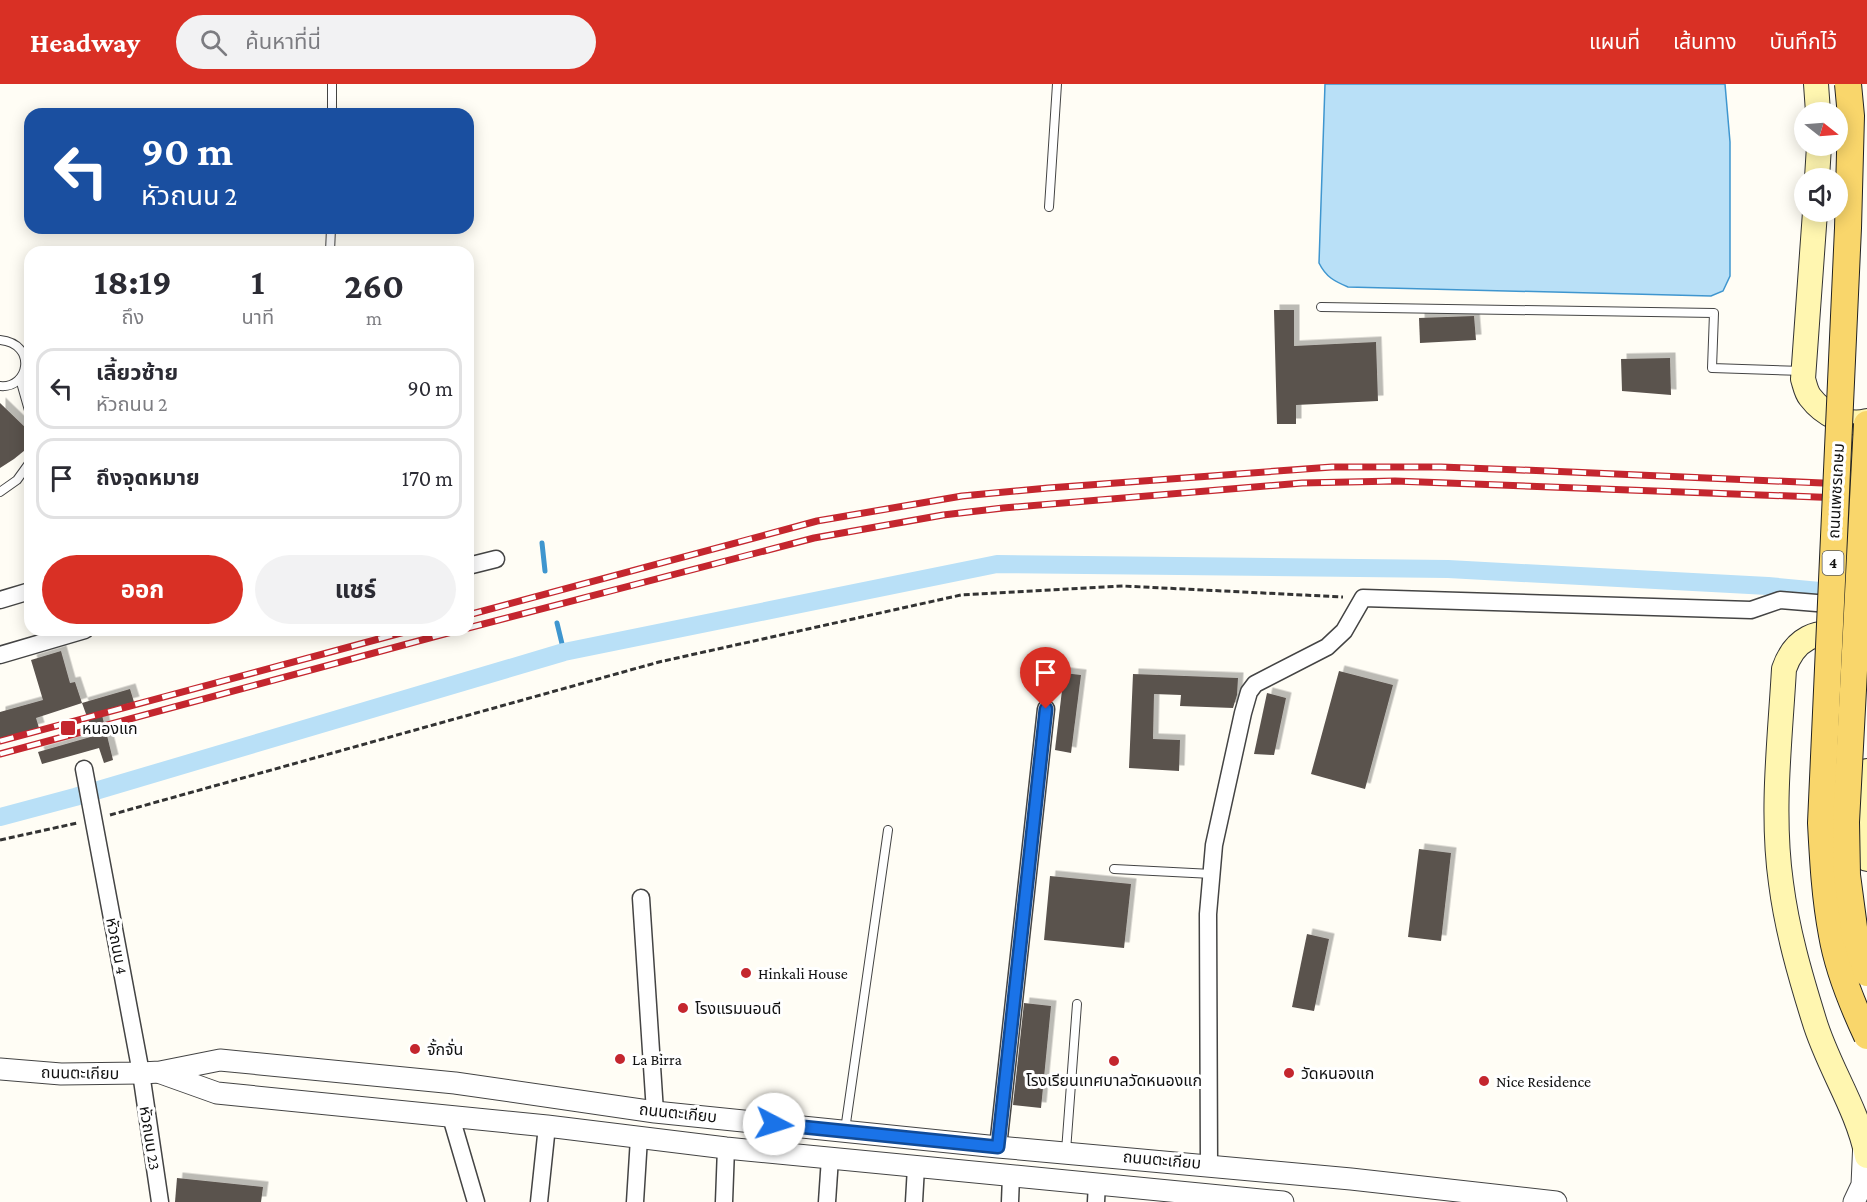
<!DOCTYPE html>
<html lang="th">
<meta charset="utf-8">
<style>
:root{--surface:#fff;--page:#f2f2f3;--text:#2b2b33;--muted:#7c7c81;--line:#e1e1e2;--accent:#d93025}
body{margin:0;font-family:"Crimson Pro","Noto Sans Thai",serif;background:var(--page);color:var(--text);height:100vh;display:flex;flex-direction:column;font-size:22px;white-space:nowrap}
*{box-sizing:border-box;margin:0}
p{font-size:20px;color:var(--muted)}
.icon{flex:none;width:33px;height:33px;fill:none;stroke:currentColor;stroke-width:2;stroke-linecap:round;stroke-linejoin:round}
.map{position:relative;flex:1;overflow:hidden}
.panel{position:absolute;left:24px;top:162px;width:450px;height:390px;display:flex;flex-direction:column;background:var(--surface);border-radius:18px;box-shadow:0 3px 15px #0003}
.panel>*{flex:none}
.guide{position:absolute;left:24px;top:24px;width:450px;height:126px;border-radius:18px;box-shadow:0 3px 15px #0003;background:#1a4fa0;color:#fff;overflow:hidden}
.needle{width:39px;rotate:107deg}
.controls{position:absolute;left:1794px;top:18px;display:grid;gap:12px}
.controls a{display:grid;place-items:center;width:54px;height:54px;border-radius:50%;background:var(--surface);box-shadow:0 3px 15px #0003;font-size:30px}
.pin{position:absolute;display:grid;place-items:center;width:51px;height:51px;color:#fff;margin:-62px -26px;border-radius:50% 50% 50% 0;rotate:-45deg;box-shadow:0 0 6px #0007}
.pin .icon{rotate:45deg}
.me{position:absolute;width:66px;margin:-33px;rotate:95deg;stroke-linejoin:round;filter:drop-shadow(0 0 4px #0008)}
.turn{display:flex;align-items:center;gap:21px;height:126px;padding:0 18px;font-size:27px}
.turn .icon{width:78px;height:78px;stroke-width:2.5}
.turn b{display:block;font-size:42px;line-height:51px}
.eta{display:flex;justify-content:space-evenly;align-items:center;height:102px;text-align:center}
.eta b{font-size:36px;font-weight:700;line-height:42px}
.action{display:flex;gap:12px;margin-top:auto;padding:12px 18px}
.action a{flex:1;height:69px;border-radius:36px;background:var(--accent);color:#fff;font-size:24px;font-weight:700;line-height:69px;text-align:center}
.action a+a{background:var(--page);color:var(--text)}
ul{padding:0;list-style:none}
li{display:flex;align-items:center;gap:18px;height:81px;margin:0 12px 9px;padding:0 6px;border:3px solid var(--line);border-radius:18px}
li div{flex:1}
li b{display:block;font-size:22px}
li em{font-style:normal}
header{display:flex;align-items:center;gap:36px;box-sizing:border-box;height:84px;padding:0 30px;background:var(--accent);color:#fff}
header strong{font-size:28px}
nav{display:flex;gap:33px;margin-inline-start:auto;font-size:21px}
.search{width:420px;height:54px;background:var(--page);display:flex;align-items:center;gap:15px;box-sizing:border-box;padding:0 21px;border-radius:33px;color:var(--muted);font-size:22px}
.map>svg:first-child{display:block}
.water{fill:#b9e0f7;stroke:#3f96cf;stroke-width:1.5}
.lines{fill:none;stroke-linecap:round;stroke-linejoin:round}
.stream{stroke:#3f96cf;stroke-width:5}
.canal{stroke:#b9e0f7;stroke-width:18}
.building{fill:#5a524d;filter:url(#shadow)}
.service-casing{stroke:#444;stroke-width:10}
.minor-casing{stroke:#444;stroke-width:19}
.tertiary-casing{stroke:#444;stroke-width:23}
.secondary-casing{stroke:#333;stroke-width:26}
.path{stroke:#333;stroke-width:3;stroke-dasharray:6 3;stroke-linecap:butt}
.service{stroke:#fff;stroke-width:8}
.minor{stroke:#fff;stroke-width:16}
.tertiary{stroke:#fff;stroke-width:21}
.secondary{stroke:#fff6b0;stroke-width:24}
.rail-casing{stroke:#c4262e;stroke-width:7}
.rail{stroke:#fff;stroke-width:4.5;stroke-dasharray:14;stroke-linecap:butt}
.primary-bridge-casing{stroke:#222;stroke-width:28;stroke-linecap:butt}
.primary-bridge{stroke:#f9d66b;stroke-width:26}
.route-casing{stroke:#114b97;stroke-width:15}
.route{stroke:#1a73e8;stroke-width:10}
.poi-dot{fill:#c4262e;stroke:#fff;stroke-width:2}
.labels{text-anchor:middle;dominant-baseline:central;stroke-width:6;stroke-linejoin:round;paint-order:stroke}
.shield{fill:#fff;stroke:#585858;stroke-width:1.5}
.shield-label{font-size:15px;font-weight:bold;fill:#111}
.street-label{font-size:16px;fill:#111;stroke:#fff}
.poi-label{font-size:16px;fill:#111;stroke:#fff;text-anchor:start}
</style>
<header>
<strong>Headway</strong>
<div class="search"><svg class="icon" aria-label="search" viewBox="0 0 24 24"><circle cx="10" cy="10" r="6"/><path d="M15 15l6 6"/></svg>ค้นหาที่นี่</div>
<nav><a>แผนที่</a><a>เส้นทาง</a><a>บันทึกไว้</a></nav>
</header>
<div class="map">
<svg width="1867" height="1118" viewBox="0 0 1867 1118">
<defs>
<filter id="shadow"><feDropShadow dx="5.5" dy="-5.5" stdDeviation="0" flood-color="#0004"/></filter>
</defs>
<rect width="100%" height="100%" fill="#fffdf5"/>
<path class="water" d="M1325 0H1725L1730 58V192L1723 207 1711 212 1348 203C1334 197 1326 193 1319 179Z"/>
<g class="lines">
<g class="stream">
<path d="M542 459 545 487"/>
<path d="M557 539 564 568"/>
</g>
<path class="canal" d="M0 733 75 713 564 568 997 480 1448 485 1768 502 1841 509"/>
</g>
<g class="building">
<path d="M1274 226H1294V262L1376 258 1378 317 1296 321V340H1277Z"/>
<path d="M1474 232 1476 256 1420 259 1419 234Z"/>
<path d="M1670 274 1671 311 1622 307 1621 275Z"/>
<path d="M0 319 30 348V362L14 375 0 384Z"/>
<path d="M61 567 70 599 75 598 82 619 36 634 39 644 0 655V628L43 616 31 576Z"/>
<path d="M1339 587 1393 601 1365 705 1311 690Z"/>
<path d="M1064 589 1081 591 1071 669 1055 666Z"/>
<path d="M1133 590 1238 594 1237 611 1233 624 1180 622 1181 611 1154 610 1153 655 1180 656 1179 687 1129 684Z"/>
<path d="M130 605 134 618 101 627 113 676 104 679 99 664 42 680 38 668 94 652 82 619Z"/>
<path d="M1267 609 1286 614 1274 671 1254 670Z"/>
<path d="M1419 765 1451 769 1441 857 1408 853Z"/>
<path d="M1050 792 1131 800 1124 864 1044 856Z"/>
<path d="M1307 850 1329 855 1314 927 1292 923Z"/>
<path d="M1024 919 1051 922 1041 1024 1013 1021Z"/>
<path d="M177 1094 263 1103 261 1118H175Z"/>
</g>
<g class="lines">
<g class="service-casing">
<g id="service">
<path d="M332 30V0"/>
<path d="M1049 123 1057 0"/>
<path d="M330 168 331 144"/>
<path d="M1321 223 1714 229 1712 284 1803 287"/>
<path d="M0 256C38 260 29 305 0 302"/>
<path d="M20 295 30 330"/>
<path d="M0 408 17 396 30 378"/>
<path d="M1114 785 1212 790"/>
<path d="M845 1046 888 746"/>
<path d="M1066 1067 1077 920"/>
</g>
</g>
<g class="minor-casing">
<g id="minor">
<path d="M468 482 496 475"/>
<path d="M0 516 30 507"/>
<path d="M0 571 85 546"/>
<path d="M84 685 141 989 160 1118"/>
<path d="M641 814 655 1028"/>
<path d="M451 1033 476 1118"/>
<path d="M998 1063 1046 625"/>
<path d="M1209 1081 1208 830 1214 761 1243 629 1249 608 1255 600 1327 563 1344 547 1363 514 1751 526 1780 516 1841 521"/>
<path d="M539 1118 547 1042"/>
<path d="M635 1118 639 1054"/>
<path d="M724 1118 726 1064"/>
<path d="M827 1118 830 1074"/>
<path d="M914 1118 916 1083"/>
<path d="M1010 1118 1011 1092"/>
<path d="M1096 1118 1097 1099"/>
</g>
</g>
<g class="tertiary-casing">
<g id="tertiary">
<path d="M0 985 61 990 141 989 160 988 220 976 455 999 655 1028 998 1063 1351 1095 1556 1118"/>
<path d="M161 989 217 1009 547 1042 726 1064 1283 1118"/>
<path d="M1854 1118 1862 1101 1864 1056"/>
</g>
</g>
<g class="secondary-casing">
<g id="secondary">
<path d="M1816 0 1818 28"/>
<path d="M1817 94 1819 62"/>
<path d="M1815 128 1803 295C1805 301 1806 308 1810 313 1823 330 1846 343 1867 337"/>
<path d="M1847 554C1817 542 1794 556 1784 585 1780 656 1771 728 1781 799 1787 846 1800 891 1814 936 1828 983 1857 1023 1867 1072"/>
<path d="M1867 687 1864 740 1867 775"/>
</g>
</g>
<g class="path">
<path d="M110 731 659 578 961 511 1123 502 1343 513"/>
<path d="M0 756 77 739"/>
</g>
<use href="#service" class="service"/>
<use href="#minor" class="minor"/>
<use href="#tertiary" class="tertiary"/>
<use href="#secondary" class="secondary"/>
<g class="rail-casing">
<g id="rail">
<path d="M468 531 817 437 962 412 1048 404 1332 383H1441L1548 387 1867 401"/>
<path d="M468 544 814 454 943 431 1003 424 1302 399 1395 397 1867 415"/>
<path d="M0 657 412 546"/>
<path d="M0 670 459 546"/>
</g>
</g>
<use href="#rail" class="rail"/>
<g class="primary-bridge-casing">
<g id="primary-bridge">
<path d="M1848 0 1851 32 1848 144 1821 739C1823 777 1825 814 1832 851 1838 886 1852 920 1867 952"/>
<path d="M1867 340 1846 738 1847 791 1855 851 1867 889"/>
</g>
</g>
<use href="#primary-bridge" class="primary-bridge"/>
</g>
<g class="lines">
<g class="route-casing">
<path id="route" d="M774 1040 998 1063 1046 625"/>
</g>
<use href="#route" class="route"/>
</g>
<g class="poi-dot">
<rect x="60" y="636" width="16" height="16" rx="3"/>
<circle cx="746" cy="889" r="6"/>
<circle cx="683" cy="924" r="6"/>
<circle cx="415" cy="965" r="6"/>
<circle cx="620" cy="975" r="6"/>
<circle cx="1114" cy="977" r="6"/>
<circle cx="1289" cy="989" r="6"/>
<circle cx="1484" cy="997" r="6"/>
</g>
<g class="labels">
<rect class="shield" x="1822.5" y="467" width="21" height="24" rx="4.5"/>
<g class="shield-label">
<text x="1833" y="479">4</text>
</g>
<g class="street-label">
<text transform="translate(1836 407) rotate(-87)">ถนนเพชรเกษม</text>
<text transform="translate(117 862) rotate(79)">หัวถนน 4</text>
<text transform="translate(80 989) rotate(1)">ถนนตะเกียบ</text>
<text transform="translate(678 1029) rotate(6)">ถนนตะเกียบ</text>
<text transform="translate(150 1054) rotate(81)">หัวถนน 23</text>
<text transform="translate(1162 1076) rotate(5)">ถนนตะเกียบ</text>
</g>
<g class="poi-label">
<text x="82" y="644">หนองแก</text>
<text x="758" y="889">Hinkali House</text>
<text x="695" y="924">โรงแรมนอนดี</text>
<text x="427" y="965">จั้กจั่น</text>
<text x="632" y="975">La Birra</text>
<text x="1301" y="989">วัดหนองแก</text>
<text x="1114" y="996" text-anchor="middle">โรงเรียนเทศบาลวัดหนองแก</text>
<text x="1496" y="997">Nice Residence</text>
</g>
</g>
</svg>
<div class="controls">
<a><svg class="needle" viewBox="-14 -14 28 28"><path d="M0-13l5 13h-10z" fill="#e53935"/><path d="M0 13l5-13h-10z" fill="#7c7c81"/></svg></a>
<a><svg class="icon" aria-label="sound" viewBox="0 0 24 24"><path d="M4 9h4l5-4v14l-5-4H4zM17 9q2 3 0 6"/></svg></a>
</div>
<div class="pin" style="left:1046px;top:625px;background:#d93025"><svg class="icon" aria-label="arrive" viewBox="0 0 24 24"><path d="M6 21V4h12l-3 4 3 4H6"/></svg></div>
<svg class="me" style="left:774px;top:1040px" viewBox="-20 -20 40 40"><circle r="19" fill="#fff"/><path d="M0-13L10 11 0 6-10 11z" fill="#1a73e8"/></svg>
<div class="guide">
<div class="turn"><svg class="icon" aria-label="left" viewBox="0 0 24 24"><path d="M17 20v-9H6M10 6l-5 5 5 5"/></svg><div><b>90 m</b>หัวถนน 2</div></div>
</div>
<section class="panel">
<div class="eta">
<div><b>18:19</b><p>ถึง</p></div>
<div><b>1</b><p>นาที</p></div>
<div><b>260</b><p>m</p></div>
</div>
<ul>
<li><svg class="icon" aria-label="left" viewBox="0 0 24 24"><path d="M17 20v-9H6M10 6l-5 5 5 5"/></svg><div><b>เลี้ยวซ้าย</b><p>หัวถนน 2</p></div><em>90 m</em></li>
<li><svg class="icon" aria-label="arrive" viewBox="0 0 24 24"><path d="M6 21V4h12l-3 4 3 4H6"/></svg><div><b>ถึงจุดหมาย</b></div><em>170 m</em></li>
</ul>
<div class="action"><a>ออก</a><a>แชร์</a></div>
</section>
</div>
